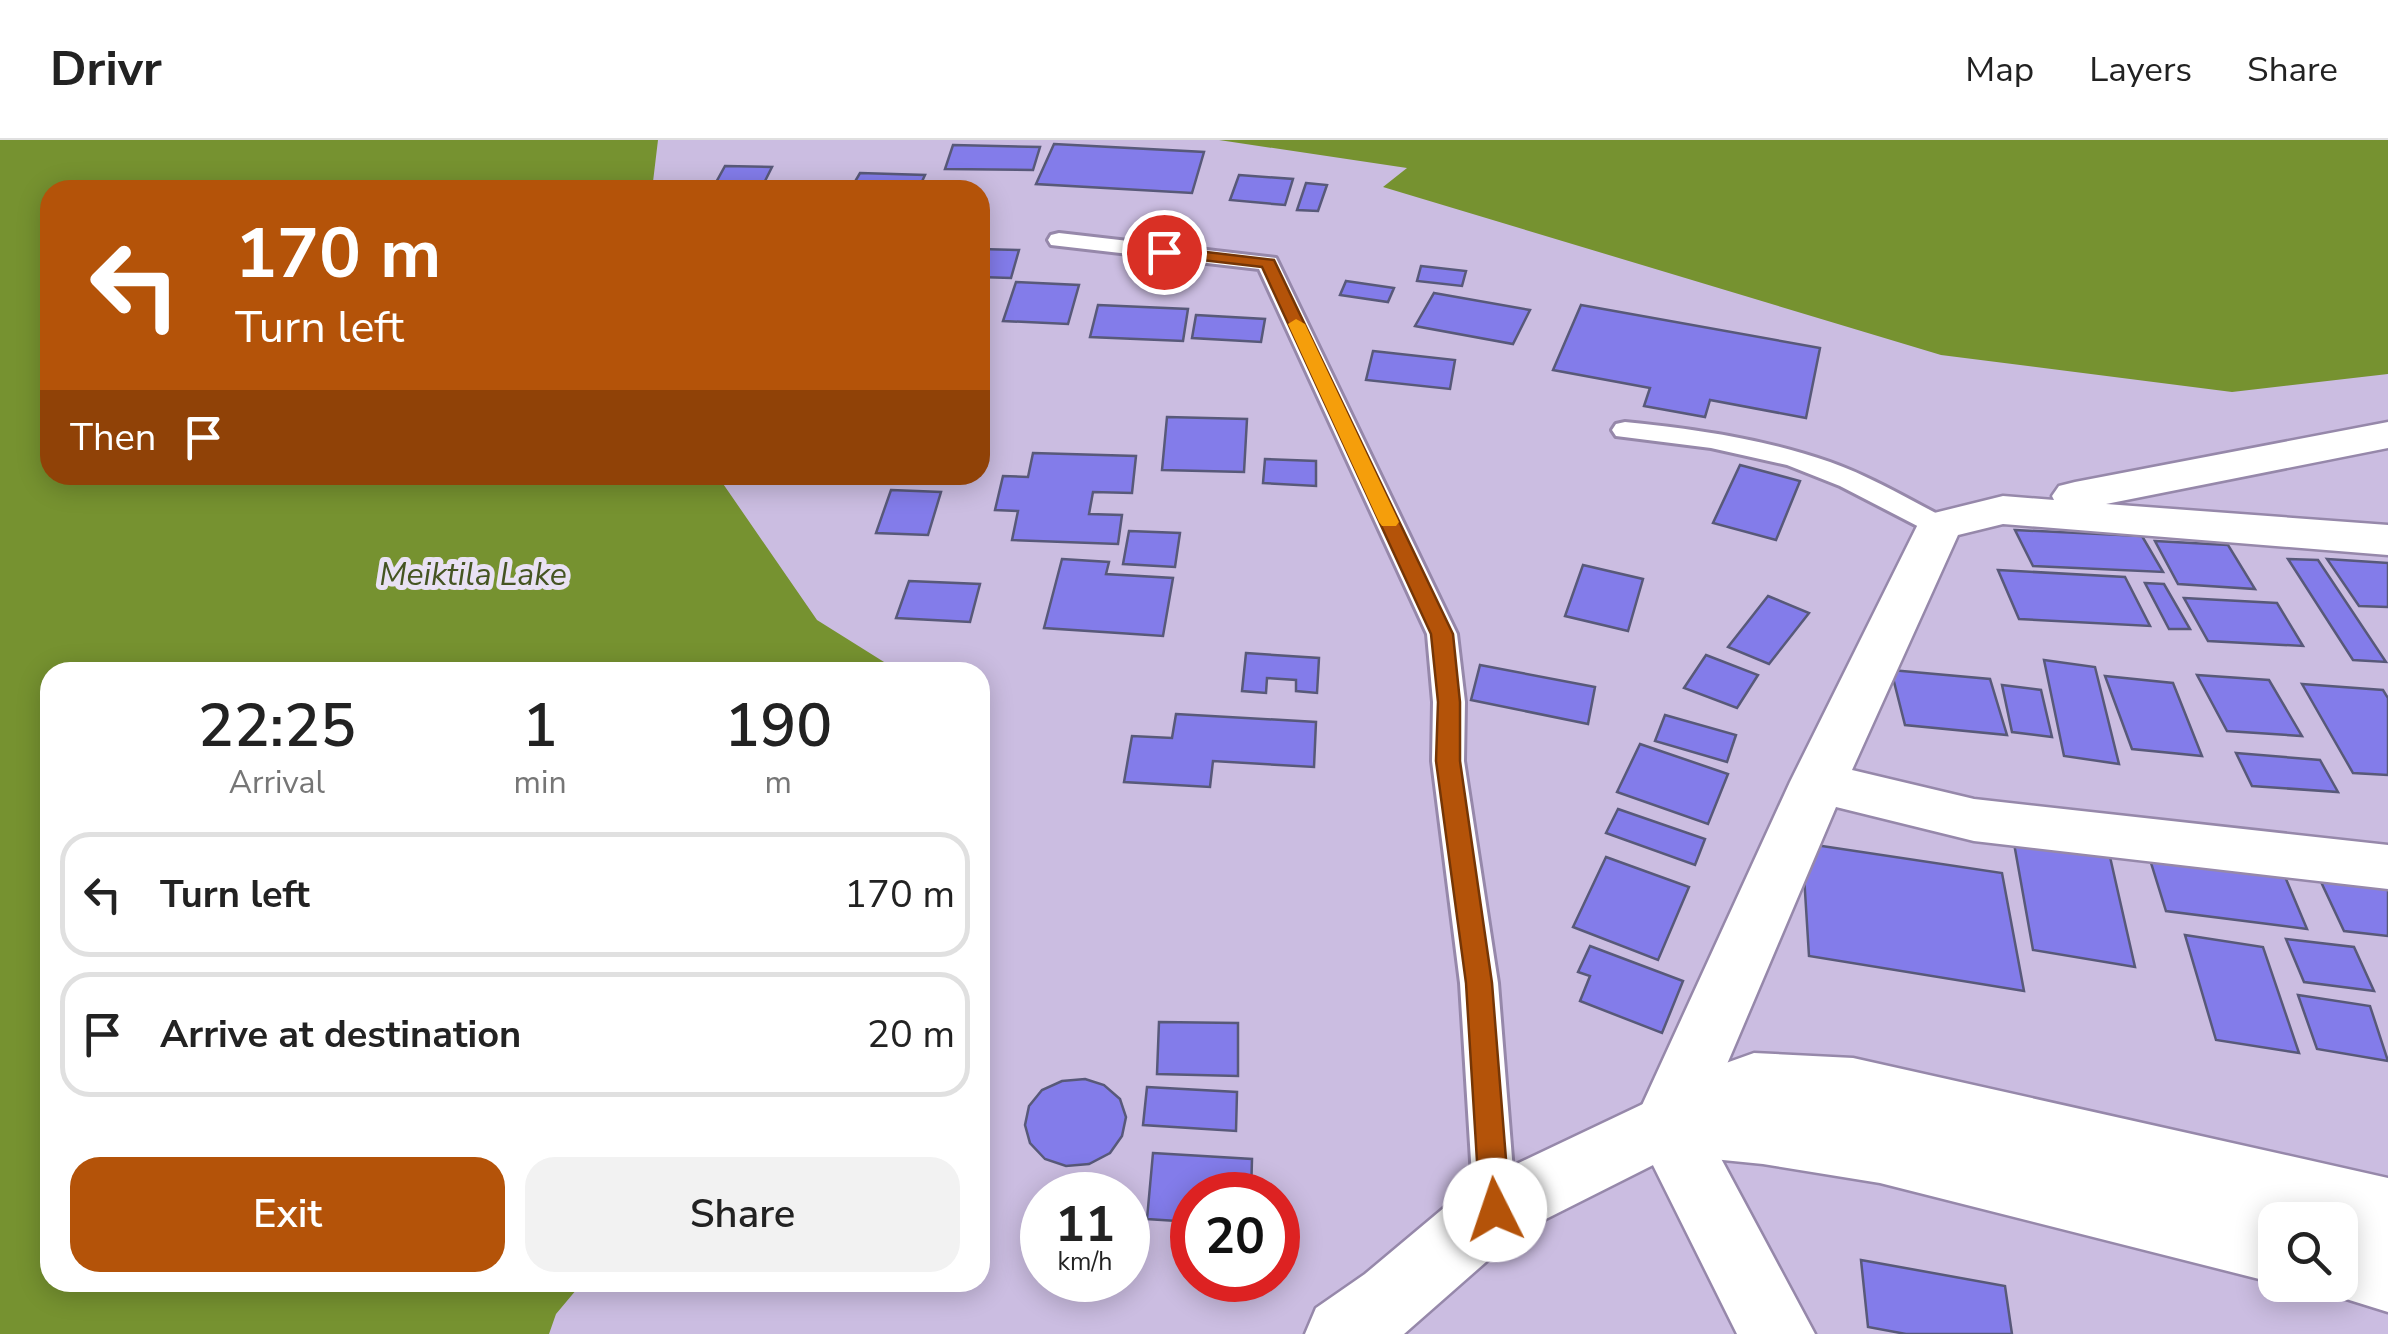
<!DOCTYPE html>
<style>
:root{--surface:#fff;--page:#f2f2f2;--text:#222;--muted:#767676;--line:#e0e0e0;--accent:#b45309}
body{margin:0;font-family:"Nunito Sans",sans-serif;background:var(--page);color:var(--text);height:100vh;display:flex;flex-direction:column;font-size:38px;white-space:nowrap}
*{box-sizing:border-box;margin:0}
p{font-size:32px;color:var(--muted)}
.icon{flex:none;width:55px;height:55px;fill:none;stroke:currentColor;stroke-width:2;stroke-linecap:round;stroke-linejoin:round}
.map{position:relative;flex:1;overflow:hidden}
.sheet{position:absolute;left:40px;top:522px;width:950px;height:630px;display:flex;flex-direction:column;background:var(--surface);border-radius:30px;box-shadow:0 5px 25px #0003}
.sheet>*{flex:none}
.guide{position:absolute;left:40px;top:40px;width:950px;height:305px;border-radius:30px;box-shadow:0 5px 25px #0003;background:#b45309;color:#fff;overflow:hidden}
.controls{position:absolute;left:2258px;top:1062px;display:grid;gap:20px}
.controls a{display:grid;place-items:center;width:100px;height:100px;border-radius:20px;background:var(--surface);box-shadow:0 5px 25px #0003;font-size:50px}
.speed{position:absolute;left:1020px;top:1032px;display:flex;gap:20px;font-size:50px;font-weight:700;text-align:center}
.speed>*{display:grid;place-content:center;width:130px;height:130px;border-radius:50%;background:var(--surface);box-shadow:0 5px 25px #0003;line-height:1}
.speed small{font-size:25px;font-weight:400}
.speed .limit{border:15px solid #d22;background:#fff;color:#111}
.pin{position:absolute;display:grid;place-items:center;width:85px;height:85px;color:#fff;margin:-42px;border:5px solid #fff;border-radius:50%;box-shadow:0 2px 10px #0007}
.me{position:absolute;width:110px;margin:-55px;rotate:356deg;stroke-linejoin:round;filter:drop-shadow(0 0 8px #0008)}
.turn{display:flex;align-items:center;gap:35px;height:210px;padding:0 30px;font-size:45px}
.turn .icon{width:130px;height:130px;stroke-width:2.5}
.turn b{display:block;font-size:70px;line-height:85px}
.then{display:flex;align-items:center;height:95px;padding:0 30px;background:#0003;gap:20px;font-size:38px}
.eta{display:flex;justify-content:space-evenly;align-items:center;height:170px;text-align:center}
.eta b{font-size:60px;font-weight:600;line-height:70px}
.action{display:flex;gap:20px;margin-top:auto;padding:20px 30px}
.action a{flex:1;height:115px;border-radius:30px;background:var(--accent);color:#fff;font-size:40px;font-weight:600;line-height:115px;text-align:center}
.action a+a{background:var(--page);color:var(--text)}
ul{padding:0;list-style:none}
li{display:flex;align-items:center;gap:30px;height:125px;margin:0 20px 15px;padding:0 10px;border:5px solid var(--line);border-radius:30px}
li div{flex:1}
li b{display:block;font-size:38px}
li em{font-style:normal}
header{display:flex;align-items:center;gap:60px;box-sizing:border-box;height:140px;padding:0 50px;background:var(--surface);border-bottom:2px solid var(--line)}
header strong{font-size:48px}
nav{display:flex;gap:55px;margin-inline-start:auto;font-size:35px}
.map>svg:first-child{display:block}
.water{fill:#769230}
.building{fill:#837cea;stroke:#585979;stroke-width:2.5}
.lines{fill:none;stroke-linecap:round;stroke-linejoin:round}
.lane-casing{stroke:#9688aa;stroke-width:6}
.street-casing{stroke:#9688aa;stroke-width:5}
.highway-casing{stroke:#9688aa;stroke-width:5}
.lane{fill:#fff;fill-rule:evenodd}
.street{fill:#fff;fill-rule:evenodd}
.highway{fill:#fff;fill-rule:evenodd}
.route{fill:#b45309;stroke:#753606;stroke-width:2.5}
.slow{fill:#f59e0b}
.labels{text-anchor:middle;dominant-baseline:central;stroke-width:10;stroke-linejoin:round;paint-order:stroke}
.water-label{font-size:32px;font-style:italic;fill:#455422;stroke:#e9e1f4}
</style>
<header>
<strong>Drivr</strong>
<nav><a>Map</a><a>Layers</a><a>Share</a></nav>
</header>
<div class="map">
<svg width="2388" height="1194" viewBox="0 0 2388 1194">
<rect width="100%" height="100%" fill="#cbbde1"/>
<g class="water">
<path d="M0 0H658L652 50H50V335H717L817 480 900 532H50V1142L582 1143 556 1174 549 1194H0Z"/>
<path d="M1219 0H2388V234L2232 252 1941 215 1383 47 1407 28Z"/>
</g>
<g class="building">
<path d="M1054 4 1204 12 1192 53 1036 44Z"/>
<path d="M953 5 1040 7 1033 30 945 29Z"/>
<path d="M725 26 772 27 762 47 714 46Z"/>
<path d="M860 33 925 35 918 50H850Z"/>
<path d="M1239 35 1293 39 1285 65 1230 60Z"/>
<path d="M1306 43 1327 45 1318 71 1297 70Z"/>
<path d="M980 109 1019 110 1011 138 980 137Z"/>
<path d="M1421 126 1466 131 1462 146 1417 141Z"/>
<path d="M1346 141 1394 148 1388 162 1340 155Z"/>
<path d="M1016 142 1079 145 1068 184 1003 181Z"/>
<path d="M1434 153 1530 170 1513 204 1415 186Z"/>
<path d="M1098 165 1188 169 1183 201 1090 197Z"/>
<path d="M1581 165 1820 208 1806 278 1710 260 1705 277 1644 266 1650 248 1553 230Z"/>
<path d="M1196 175 1265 179 1261 202 1192 198Z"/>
<path d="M1373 211 1455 220 1450 249 1366 240Z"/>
<path d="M1167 277 1247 279 1244 332 1162 330Z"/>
<path d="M1033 313 1136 316 1132 353 1093 352 1089 374 1122 375 1118 404 1012 400 1018 371 995 370 1003 336 1028 337Z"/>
<path d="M1265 319 1316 321V346L1263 343Z"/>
<path d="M1740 325 1800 341 1776 400 1713 383Z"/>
<path d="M891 350 941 352 928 395 876 393Z"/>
<path d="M2015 390 2142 396 2163 432 2033 426Z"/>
<path d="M1129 391 1180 393 1175 427 1123 424Z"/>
<path d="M2155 401 2228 405 2255 449 2178 444Z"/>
<path d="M1062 419 1109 422 1106 434 1173 438 1163 496 1044 488Z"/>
<path d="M2288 419 2318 420 2386 522 2353 520Z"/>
<path d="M2327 419 2388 423V467L2359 466Z"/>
<path d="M1583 425 1643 439 1628 491 1565 476Z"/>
<path d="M1998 430 2125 437 2150 486 2019 479Z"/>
<path d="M909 441 980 444 970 482 896 478Z"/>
<path d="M2145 443 2164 444 2190 489H2169Z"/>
<path d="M1768 456 1809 473 1769 524 1728 507Z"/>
<path d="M2184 458 2277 463 2303 506 2208 501Z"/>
<path d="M1246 513 1319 518 1317 553 1296 551V540L1267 538 1266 553 1242 551Z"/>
<path d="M1706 515 1758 535 1737 568 1684 548Z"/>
<path d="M2044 520 2095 527 2119 624 2064 616Z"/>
<path d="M1480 525 1595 547 1588 584 1471 560Z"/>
<path d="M1891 530 1990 539 2007 595 1905 585Z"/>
<path d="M2197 535 2269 540 2302 596 2227 591Z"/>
<path d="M2105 536 2173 543 2202 616 2132 609Z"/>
<path d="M2302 544 2383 550 2388 558V635L2353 633Z"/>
<path d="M2002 545 2041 550 2052 597 2012 592Z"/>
<path d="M1176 574 1316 582 1314 627 1213 621 1210 647 1124 642 1132 596 1172 598Z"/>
<path d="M1665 575 1736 595 1727 622 1655 601Z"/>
<path d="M1640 604 1728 634 1708 684 1617 652Z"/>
<path d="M2236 613 2320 620 2338 652 2252 646Z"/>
<path d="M1618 669 1705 699 1695 725 1606 693Z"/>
<path d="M2012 692 2108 708 2135 827 2033 810Z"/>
<path d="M1802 703 2002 733 2024 851 1809 816Z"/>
<path d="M2147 710 2281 727 2307 789 2166 771Z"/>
<path d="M1606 717 1689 747 1658 820 1573 787Z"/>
<path d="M2314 727 2388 735V796L2344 791Z"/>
<path d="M2185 795 2263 807 2299 913 2216 900Z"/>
<path d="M2286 799 2354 807 2374 851 2304 842Z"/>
<path d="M1590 806 1683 841 1662 893 1580 861 1590 836 1578 832Z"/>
<path d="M2298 855 2370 866 2388 921 2317 909Z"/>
<path d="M1159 882 1238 883V936L1157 934Z"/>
<path d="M1085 939 1104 945 1120 959 1126 977 1122 996 1110 1013 1089 1024 1066 1026 1045 1019 1030 1003 1025 985 1029 966 1042 950 1062 941Z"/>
<path d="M1147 947 1237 952 1236 991 1143 985Z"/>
<path d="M1153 1013 1252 1019 1251 1055H1192V1082L1147 1079Z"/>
<path d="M1861 1120 2005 1146 2012 1194H1906L1868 1187Z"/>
</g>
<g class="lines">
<g class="lane-casing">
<g id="lane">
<path d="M1059 93 1276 118 1457 494 1465 562 1464 621 1498 843 1516 1069 1510 1083 1495 1088 1480 1083 1474 1069 1460 843 1432 621 1433 562 1427 494 1259 129 1051 105 1048 100 1051 95Z"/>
<path d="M1625 282C1695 289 1764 299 1830 322 1872 337 1910 360 1949 380L1953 386 1939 394 1929 392 1840 346 1787 325 1711 308 1616 296 1612 290 1616 284Z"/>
</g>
</g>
<g class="street-casing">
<path id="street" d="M2388 282V308L2106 364 2388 385V415L2003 384 1958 395 1852 630 1974 659 2388 705V749L1974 701 1836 667 1702 983 1815 1194H1737L1633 985 1790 642 1922 376 2003 356 2054 360 2052 356 2059 346 2075 342Z"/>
</g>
<g class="highway-casing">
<path id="highway" d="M1754 913 1853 918 2388 1038V1172L2314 1149 2312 1145H2340V1080L2277 1076 2287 1080H2275V1143L1880 1043 1763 1024 1673 1015 1520 1092 1404 1194H1305L1316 1168 1365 1134 1470 1046 1643 964 1687 937Z"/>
</g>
<use href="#lane" class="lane"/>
<use href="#street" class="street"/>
<use href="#highway" class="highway"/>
</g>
<path class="route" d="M1164 107 1274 120 1453 494 1460 562V621L1492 843 1510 1070 1505 1079 1495 1083 1484 1079 1480 1070 1466 843 1436 621 1438 562 1431 494 1262 127 1158 115V108Z"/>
<path class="slow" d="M1296 179 1305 184 1399 382 1396 386H1382L1379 382 1288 184Z"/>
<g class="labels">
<g class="water-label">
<text x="473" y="434">Meiktila Lake</text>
</g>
</g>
</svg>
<div class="controls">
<a><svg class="icon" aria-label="search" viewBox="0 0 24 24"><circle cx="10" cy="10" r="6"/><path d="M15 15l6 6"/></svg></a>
</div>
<div class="speed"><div>11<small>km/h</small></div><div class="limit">20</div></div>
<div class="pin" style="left:1164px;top:112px;background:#d93025"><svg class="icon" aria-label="arrive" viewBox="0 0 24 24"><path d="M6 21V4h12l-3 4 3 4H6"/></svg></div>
<svg class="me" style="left:1495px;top:1070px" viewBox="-20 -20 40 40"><circle r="19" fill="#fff"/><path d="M0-13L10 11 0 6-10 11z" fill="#b45309"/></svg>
<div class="guide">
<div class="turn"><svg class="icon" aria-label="left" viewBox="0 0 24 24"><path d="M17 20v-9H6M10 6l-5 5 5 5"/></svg><div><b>170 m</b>Turn left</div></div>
<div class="then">Then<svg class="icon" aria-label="arrive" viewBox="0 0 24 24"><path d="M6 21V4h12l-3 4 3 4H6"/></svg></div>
</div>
<section class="sheet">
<div class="eta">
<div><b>22:25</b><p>Arrival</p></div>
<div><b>1</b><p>min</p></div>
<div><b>190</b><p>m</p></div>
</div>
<ul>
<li><svg class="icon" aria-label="left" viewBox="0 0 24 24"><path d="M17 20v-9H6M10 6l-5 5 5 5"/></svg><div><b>Turn left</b></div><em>170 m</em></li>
<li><svg class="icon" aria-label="arrive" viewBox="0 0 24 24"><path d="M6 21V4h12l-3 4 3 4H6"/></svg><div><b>Arrive at destination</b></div><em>20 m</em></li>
</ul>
<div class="action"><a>Exit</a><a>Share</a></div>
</section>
</div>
